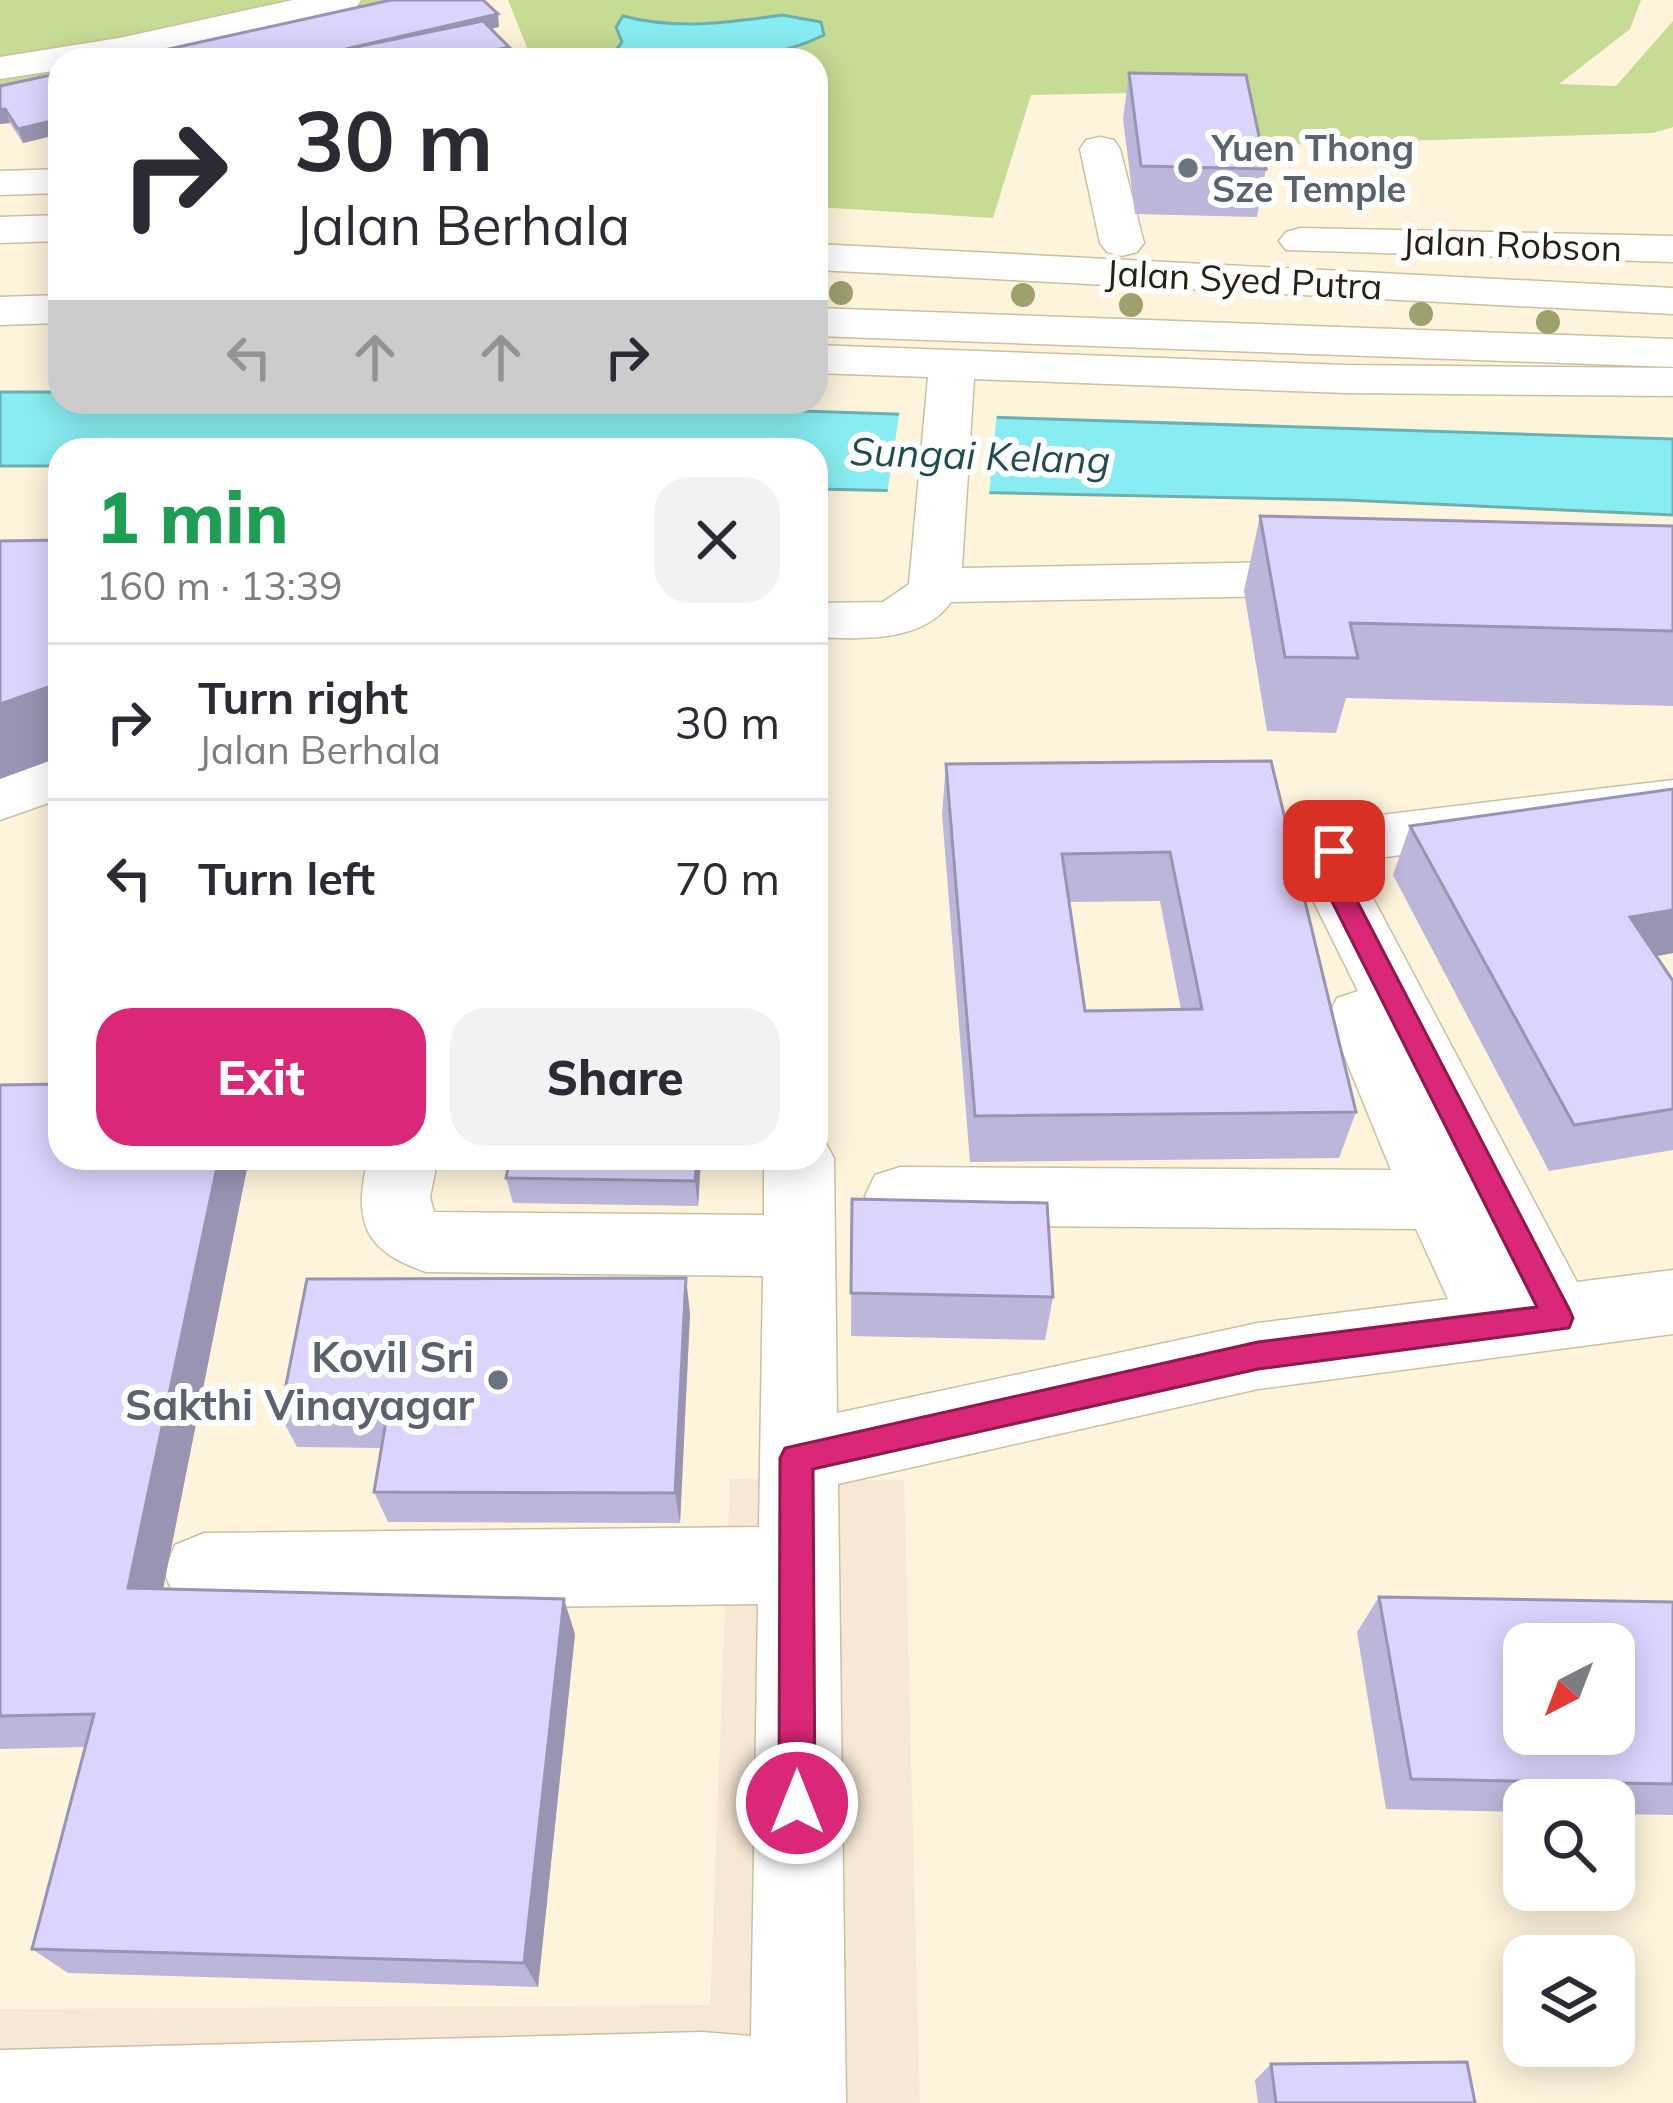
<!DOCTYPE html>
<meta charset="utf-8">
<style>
:root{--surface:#fff;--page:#f2f2f3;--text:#2b2b33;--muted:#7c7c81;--line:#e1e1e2;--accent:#db2777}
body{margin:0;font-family:Mulish,sans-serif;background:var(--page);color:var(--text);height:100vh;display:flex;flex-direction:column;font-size:45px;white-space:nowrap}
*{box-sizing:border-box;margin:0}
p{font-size:39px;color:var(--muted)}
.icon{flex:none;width:66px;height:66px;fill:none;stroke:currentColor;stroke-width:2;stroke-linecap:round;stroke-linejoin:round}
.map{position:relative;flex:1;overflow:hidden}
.details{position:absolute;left:48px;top:438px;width:780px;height:732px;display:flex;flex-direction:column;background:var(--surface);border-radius:36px;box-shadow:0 6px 30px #0003}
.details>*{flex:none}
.guide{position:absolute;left:48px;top:48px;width:780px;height:366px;border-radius:36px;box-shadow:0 6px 30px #0003;background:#fff;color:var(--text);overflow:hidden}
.needle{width:78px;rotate:222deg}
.buttons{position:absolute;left:1503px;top:1623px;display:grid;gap:24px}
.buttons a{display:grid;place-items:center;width:132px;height:132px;border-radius:24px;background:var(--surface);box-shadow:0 6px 30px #0003;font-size:60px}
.pin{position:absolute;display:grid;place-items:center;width:102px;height:102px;color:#fff;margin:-51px;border-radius:24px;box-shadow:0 6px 18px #0006}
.me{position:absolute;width:132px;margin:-66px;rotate:0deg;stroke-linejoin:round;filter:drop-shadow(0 0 9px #0008)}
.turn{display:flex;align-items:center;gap:42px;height:252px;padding:0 48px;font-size:54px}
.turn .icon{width:156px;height:156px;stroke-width:2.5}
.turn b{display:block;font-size:84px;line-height:102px}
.lanes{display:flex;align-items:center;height:114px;padding:0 48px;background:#0003;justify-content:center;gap:60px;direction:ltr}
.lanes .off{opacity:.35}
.round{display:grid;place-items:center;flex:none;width:126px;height:126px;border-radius:36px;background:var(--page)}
.overview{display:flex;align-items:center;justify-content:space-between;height:204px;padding:0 48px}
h1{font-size:72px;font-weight:800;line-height:90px;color:#1e9e55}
.primary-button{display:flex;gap:24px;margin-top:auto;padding:24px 48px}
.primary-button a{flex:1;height:138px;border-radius:36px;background:var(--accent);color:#fff;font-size:48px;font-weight:800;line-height:138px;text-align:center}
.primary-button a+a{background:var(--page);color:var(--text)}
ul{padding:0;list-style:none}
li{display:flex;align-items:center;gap:36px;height:156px;padding:0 48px;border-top:3px solid var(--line)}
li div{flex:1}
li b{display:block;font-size:45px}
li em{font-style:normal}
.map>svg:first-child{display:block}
.commercial{fill:#f7e8d5}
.green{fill:#c6db94}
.water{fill:#88edf2;stroke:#6bb0b0;stroke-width:3}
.pier{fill:#fef4db}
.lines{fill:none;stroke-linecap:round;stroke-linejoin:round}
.minor-casing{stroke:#ccbfa1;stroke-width:3}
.major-casing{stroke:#ccbfa1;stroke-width:3}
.minor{fill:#fff;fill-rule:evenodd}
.major{fill:#fff;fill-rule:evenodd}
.tree{fill:#9da16c}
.wall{fill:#bcb6da;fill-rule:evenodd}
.shaded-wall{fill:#9994b1}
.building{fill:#dbd4fd;stroke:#9994b1;stroke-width:3;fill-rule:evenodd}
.route{fill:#db2777;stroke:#8e194d;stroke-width:3}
.worship-dot{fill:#6b7280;stroke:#fff;stroke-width:4.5}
.labels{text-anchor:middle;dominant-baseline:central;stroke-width:12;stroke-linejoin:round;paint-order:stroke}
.far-worship-label{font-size:36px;font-weight:bold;fill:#5b616d;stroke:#fff;text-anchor:start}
.far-street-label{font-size:36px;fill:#262115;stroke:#fff}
.far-water-label{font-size:39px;font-style:italic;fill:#1e4c4f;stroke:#fff}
.worship-label{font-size:42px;font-weight:bold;fill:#5b616d;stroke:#fff;text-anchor:end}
</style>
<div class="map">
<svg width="1673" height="2103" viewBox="0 0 1673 2103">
<rect width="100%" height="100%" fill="#fef4db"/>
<path class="commercial" d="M730 1479 904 1480 920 2103H0V2009L710 2005Z"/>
<g class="green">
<path d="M0 0H391L131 60H60V76L0 90Z"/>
<path d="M508 0H1641L1630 29 1559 84 1616 86 1673 21V127L1653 133 1277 145 1185 92 1031 95 993 218 816 207V60H532Z"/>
</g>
<g class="water">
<path d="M782 15 821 22 824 35C758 68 681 60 609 60L622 42 616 27 623 16C675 30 729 23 782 15Z"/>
<path d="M0 392H60V402L614 405 1673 439V515L1346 500 816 489V450H60V466H0Z"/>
</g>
<path class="pier" d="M900 409 997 412 989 495H887Z"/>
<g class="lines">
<g class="minor-casing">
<g id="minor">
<path d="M293 0H361L356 8 120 60H60V70L0 79V57L119 38Z"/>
<path d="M1100 137 1114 140 1120 149 1144 243 1137 252 1122 256 1107 252 1100 243 1080 149 1086 140Z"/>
<path d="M60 169V193L0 195V171Z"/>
<path d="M816 345 1346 365 1673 368V396L1346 393 974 379 962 568 1338 561 1357 566 1364 578 1357 590 1338 595 951 602C923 643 860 639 816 637V603L883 602 909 584 928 377 816 373Z"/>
<path d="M60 757V799L0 820V777Z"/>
<path d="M1673 780V822L1369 859 1358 870 1577 1282 1673 1270V1334L1258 1389 838 1484 846 2103H0V2050L702 2032 751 2036 758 1604 204 1611 175 1599 164 1572 175 1545 204 1533 759 1527 763 1276 426 1272C363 1250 353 1222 368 1158H438L430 1197 434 1212 764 1215V1158H816V1135L823 1138 834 1158 837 1413 1258 1323 1448 1299 1416 1229 900 1225 875 1217 865 1196 875 1175 900 1167 1391 1170 1328 1016 1337 998 1358 991 1298 870 1313 836 1356 818Z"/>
</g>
</g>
<g class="major-casing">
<g id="major">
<path d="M60 215V241L0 243V217Z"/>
<path d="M1301 228 1673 236V262L1286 250 1279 241 1286 232Z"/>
<path d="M816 244 1673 288V314L816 270Z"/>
<path d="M60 295V323L0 325V297Z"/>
<path d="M816 308 1673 339V367L816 336Z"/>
</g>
</g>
<use href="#minor" class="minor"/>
<use href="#major" class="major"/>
</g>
<g class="tree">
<circle cx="841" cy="293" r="12"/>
<circle cx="1023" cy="295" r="12"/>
<circle cx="1131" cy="305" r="12"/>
<circle cx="1421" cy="314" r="12"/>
<circle cx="1548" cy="322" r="12"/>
</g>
<g class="wall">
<path d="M60 73V134L23 143 10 123 0 124V86Z"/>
<path d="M1129 73 1266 169 1257 217 1135 214 1123 119Z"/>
<path d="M1260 516 1673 526V706L1346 698 1336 733 1267 731 1244 591Z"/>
<path d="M1271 761 1356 1112 1339 1158 970 1162 942 814 946 764ZM1160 901 1181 1010 1085 1011 1069 902Z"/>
<path d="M1410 826 1673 953 1656 956 1673 981V1150L1549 1171 1393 875Z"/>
<path d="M0 1085 60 1158H249L163 1589 575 1634 538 1987 68 1973 32 1949 85 1747 0 1749Z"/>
<path d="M510 1158H701L698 1206 513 1203 506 1178Z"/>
<path d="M852 1199 1053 1297 1045 1340 851 1336Z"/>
<path d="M690 1313 680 1523 388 1522 374 1492 381 1448 297 1447 280 1415Z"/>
<path d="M1379 1597 1673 1602V1815L1614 1814V1800H1524V1812L1386 1809 1357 1632Z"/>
<path d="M1271 2064 1475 2103H1258L1255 2080Z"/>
</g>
<g class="shaded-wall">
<path d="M498 14 499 27 359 60 346 49Z"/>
<path d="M509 47V60H453Z"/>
<path d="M5 109 10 123 0 124V110Z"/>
<path d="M60 119V134L23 143 18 129Z"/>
<path d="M60 683V757L0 779V704Z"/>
<path d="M1673 910V953L1605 966 1630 917Z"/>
<path d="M219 1158H249L156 1624 128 1588Z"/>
<path d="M697 1158H701L698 1206 695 1181Z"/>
<path d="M686 1278 690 1313 680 1523 675 1493Z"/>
<path d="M564 1599 575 1634 538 1987 524 1963Z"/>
</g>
<g class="building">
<path d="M391 0H483L498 14 346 49 483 21 509 47 453 60H119Z"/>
<path d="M60 73V119L18 129 5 109 0 110V86Z"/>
<path d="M1129 73 1246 75 1266 169 1141 166Z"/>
<path d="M1260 516 1673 526V631L1350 623 1358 658 1285 657Z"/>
<path d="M60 540V683L0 704V541Z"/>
<path d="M1271 761 1356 1112 975 1116 946 764ZM1170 852 1202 1009 1085 1011 1062 854Z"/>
<path d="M1673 789V910L1630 917 1673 981V1109L1574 1125 1410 826Z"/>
<path d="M60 1084V1158H219L128 1588 564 1599 524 1963 32 1949 94 1714 0 1716V1085Z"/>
<path d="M510 1158H697L695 1181 506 1178Z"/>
<path d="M852 1199 1047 1203 1053 1297 851 1293Z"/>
<path d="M686 1278 675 1493 374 1492 387 1415H280L307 1279Z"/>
<path d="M1379 1597 1673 1602V1784L1411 1779ZM1524 1644H1614V1734H1524Z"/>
<path d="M1467 2062 1475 2103H1276L1271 2064Z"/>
</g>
<path class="route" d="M1334 842 1346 851 1341 870 1569 1309 1573 1318 1569 1328 1258 1369 813 1469 815 1803 810 1816 797 1821 784 1816 779 1803 780 1458 785 1448 1258 1342 1537 1307 1316 870 1325 845Z"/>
<g class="worship-dot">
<circle cx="1188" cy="168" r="12"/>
<circle cx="498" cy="1380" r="12"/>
</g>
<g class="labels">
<g class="far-worship-label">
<text x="1212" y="147">Yuen Thong<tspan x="1212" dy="41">Sze Temple</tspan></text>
</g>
<g class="far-street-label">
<text transform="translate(1512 244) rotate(2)">Jalan Robson</text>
<text transform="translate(1244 279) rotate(3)">Jalan Syed Putra</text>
</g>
<g class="far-water-label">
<text transform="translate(980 455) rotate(2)">Sungai Kelang</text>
</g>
<g class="worship-label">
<text x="474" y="1356">Kovil Sri<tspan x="474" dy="48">Sakthi Vinayagar</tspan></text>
</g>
</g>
</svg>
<div class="buttons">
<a><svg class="needle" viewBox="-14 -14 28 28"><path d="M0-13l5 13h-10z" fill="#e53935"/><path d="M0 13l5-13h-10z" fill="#7c7c81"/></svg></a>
<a><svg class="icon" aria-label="search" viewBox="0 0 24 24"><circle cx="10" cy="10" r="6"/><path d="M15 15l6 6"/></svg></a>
<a><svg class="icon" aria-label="layers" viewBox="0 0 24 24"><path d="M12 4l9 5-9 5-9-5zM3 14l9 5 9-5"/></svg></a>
</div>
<div class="pin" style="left:1334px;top:851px;background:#d93025"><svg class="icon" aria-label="arrive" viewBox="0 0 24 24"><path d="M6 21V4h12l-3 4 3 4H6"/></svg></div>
<svg class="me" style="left:797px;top:1803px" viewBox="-20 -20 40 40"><circle r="17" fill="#db2777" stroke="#fff" stroke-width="3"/><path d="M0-11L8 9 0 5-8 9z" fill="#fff"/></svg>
<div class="guide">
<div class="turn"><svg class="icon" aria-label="right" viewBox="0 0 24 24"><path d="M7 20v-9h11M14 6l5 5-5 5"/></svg><div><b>30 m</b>Jalan Berhala</div></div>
<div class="lanes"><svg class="icon off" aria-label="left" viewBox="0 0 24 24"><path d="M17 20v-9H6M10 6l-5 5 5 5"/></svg><svg class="icon off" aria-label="ahead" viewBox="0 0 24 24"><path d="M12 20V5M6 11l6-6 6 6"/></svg><svg class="icon off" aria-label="ahead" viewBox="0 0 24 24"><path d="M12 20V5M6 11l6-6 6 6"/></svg><svg class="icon" aria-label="right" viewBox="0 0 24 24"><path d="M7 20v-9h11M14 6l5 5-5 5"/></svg></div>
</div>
<section class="details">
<div class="overview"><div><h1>1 min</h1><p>160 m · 13:39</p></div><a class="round"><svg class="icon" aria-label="close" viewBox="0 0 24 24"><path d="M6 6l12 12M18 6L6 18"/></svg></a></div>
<ul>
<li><svg class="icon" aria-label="right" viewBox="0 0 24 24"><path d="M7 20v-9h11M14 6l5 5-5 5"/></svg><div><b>Turn right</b><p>Jalan Berhala</p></div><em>30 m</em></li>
<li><svg class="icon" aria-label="left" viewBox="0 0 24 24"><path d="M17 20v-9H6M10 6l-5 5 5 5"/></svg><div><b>Turn left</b></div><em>70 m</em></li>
</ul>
<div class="primary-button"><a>Exit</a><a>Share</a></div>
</section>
</div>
